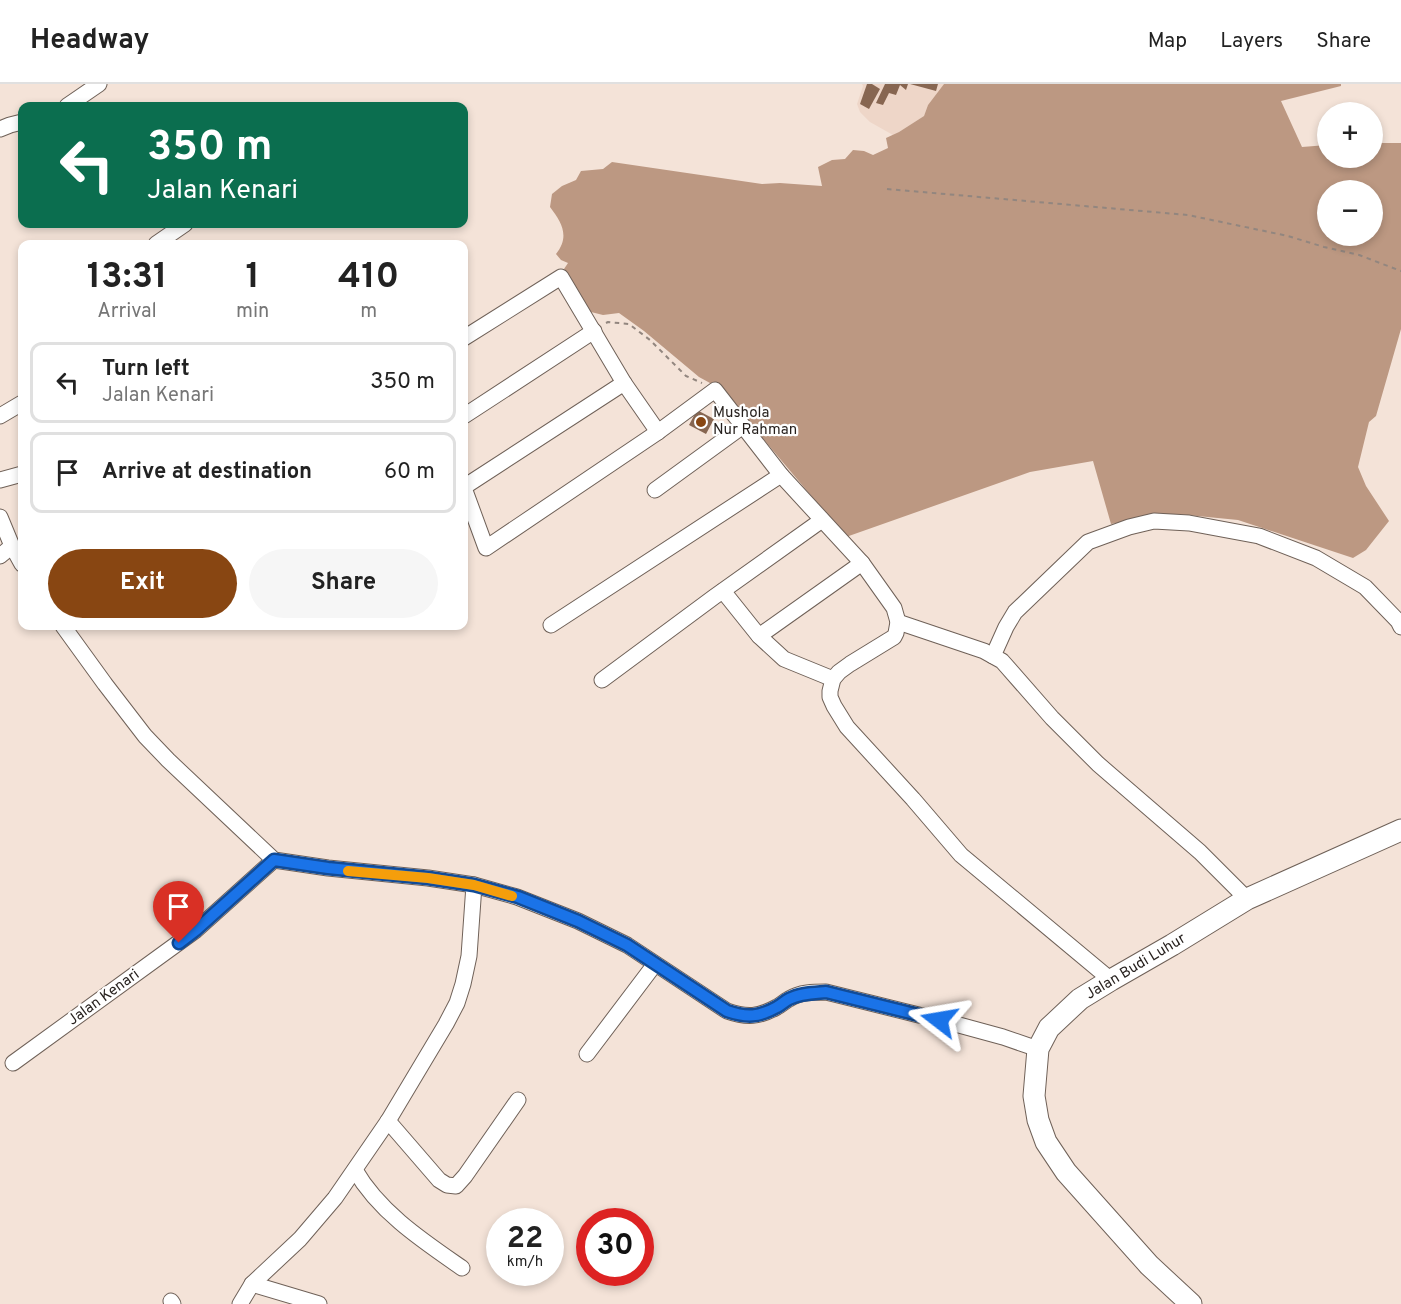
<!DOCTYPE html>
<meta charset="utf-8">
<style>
:root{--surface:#fff;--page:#f6f6f6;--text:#222;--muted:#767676;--line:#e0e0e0;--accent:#884612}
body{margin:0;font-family:Overpass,sans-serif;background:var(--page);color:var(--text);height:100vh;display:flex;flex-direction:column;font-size:22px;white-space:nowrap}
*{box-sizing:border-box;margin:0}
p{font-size:20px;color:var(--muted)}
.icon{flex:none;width:33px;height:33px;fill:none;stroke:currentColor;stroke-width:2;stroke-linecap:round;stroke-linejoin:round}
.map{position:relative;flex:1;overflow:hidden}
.drawer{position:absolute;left:18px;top:156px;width:450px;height:390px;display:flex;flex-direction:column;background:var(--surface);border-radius:12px;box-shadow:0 3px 9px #0003}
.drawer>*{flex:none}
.hud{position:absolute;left:18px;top:18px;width:450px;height:126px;border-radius:12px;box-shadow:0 3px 9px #0003;background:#0b6e4f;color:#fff;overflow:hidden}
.tools{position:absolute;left:1317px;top:18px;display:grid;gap:12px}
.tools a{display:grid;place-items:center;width:66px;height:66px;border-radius:50%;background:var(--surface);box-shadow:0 3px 9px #0003;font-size:30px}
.speed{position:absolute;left:486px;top:1124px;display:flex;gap:12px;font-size:30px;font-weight:700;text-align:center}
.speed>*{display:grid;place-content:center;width:78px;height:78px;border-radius:50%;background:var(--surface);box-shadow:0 3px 9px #0003;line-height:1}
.speed small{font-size:15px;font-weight:400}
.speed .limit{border:9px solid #d22;background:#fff;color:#111}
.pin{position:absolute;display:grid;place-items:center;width:51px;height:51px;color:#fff;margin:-62px -26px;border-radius:50% 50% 50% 0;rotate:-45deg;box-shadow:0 0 6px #0007}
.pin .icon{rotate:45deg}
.me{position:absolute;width:66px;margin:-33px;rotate:284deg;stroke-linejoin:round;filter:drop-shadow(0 0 4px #0008)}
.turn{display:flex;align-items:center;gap:21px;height:126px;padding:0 30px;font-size:27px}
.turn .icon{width:78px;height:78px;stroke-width:2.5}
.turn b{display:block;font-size:42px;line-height:51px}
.eta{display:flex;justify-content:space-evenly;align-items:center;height:102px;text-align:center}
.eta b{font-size:36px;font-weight:700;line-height:42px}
.cta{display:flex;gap:12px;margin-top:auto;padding:12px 30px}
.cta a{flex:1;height:69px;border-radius:36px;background:var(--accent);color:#fff;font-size:24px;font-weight:700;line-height:69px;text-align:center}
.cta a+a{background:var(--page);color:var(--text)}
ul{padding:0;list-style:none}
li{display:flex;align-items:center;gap:18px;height:81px;margin:0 12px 9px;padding:0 18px;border:3px solid var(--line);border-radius:12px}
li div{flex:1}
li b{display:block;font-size:22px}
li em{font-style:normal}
header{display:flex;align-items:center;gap:36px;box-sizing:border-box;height:84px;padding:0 30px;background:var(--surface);border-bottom:2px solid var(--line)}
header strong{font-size:28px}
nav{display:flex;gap:33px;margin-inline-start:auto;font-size:21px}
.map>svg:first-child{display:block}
.built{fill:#eed6c8}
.forest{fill:#bc9882;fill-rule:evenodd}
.building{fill:#876651}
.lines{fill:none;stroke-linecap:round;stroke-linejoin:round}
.street-casing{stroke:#6f6158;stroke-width:17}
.secondary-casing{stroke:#6f6158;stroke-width:23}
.path{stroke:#92867f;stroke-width:2;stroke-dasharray:4.5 4.5;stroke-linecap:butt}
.street{stroke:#fff;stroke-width:15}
.secondary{stroke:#fff;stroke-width:21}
.route-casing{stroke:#114b97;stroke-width:15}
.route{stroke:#1a73e8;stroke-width:10}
.slow{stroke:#f59e0b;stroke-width:10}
.poi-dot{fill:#884612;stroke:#fff;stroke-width:2}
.labels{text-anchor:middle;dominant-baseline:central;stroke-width:4.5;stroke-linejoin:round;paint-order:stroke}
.poi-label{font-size:15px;fill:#251f1c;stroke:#fff;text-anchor:start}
.street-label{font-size:15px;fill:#251f1c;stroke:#fff}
</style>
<header>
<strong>Headway</strong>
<nav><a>Map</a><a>Layers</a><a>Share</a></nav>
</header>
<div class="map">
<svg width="1401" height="1220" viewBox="0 0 1401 1220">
<rect width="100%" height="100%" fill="#f4e3d8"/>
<path class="built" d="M862 0H944L928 21 924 32 899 48 893 51 870 38 860 28 857 20 863 2Z"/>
<path class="forest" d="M944 0H1341V2L1281 17 1302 63 1327 61 1328 74H1372L1373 59H1401V245L1376 332 1369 338 1358 383 1366 402 1389 437 1366 466 1353 474 1238 436 1177 430 1144 434 1111 440 1093 377 1030 388 846 453 721 305 699 293 644 247 619 229 603 231 591 228C581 214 574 199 564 185L568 179 561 176 556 170C570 152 562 139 550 123L552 110 562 102 576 96 581 87 603 85 612 78 762 100 780 99 822 102 818 83 832 76 845 75 853 66 864 67 873 71 888 64 886 54 899 48 924 32 928 21ZM1328 106H1372V152H1328Z"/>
<g class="building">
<path d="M867 0H872L880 5 869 25 860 20Z"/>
<path d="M885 0H908L906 6 900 1 896 11 889 9 883 21 876 19Z"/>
<path d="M910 0H938L936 7Z"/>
<path d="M697 326 714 335 706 350 689 341Z"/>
</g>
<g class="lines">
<g class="street-casing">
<g id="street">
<path d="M67 22 99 0"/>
<path d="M0 45 10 41 22 38"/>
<path d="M156 160 185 140"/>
<path d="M464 254 561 193 624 299 658 348"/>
<path d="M0 332 22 319"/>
<path d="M464 332 594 247"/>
<path d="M0 396 22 390"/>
<path d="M464 403 624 299"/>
<path d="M464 404 486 464 658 348 715 306 781 391 862 479 894 524 898 538 896 549 894 553 850 580 839 588 833 595 830 607V613L834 622 847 643 913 715 961 771 1111 896"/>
<path d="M655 406 743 342"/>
<path d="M0 433 12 462 22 480"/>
<path d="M0 472 12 462"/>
<path d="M723 507 759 552 862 479"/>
<path d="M898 538 984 567 1002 577 1052 634 1098 680 1200 768 1247 815"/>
<path d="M551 541 781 391"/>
<path d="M63 542 105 600 145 652 168 676 274 776 328 784 428 794 474 801 517 813 578 837 627 861 727 927C747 934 759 933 777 923 781 921 785 917 789 915 800 908 814 908 826 908L959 941 1003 953 1038 965"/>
<path d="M759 552 784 575 833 595"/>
<path d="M993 572 1006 543 1015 528 1088 458 1129 443 1154 437 1189 439 1259 452 1316 474 1365 503 1398 537 1401 543"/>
<path d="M602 596 714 513 822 436"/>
<path d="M587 970 655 880"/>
<path d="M13 979 196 846 274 776"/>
<path d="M388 1037 439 1096 447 1101 456 1102 465 1092 518 1016"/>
<path d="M355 1086C379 1128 423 1157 462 1184"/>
<path d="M252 1200 319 1220"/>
<path d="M171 1217 173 1220"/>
<path d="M240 1220 252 1200 300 1155 335 1114 388 1037 446 940 457 919 463 900 469 872 474 801"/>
</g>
</g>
<g class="secondary-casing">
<path id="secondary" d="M1191 1220 1149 1181 1066 1088 1046 1058 1038 1036 1034 1012 1038 965 1049 944 1080 915 1111 896 1172 861 1247 815 1401 746"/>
</g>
<g class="path">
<path d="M887 105 1188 131 1288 152 1324 163 1359 171 1401 187"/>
<path d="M606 239 608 238 629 240 650 256 686 292 702 299"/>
</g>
<use href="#street" class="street"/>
<use href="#secondary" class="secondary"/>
</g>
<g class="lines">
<g class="route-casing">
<path id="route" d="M179 859 196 846 274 776 328 784 428 794 474 801 518 813 578 837 627 861 727 927C747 934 759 933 777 923 781 921 785 917 789 915 800 909 814 909 826 908L939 936"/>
</g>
<use href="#route" class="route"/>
<path class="slow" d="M348 787 428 794 474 801 512 812"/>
</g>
<circle class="poi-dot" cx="701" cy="338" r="6"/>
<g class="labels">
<g class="poi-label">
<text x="713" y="329">Mushola<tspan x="713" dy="17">Nur Rahman</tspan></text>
</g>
<g class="street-label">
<text transform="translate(1136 883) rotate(-31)">Jalan Budi Luhur</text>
<text transform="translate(104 914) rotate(-36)">Jalan Kenari</text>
</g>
</g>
</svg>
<div class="tools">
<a>+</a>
<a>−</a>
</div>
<div class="speed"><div>22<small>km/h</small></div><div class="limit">30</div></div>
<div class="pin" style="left:179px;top:859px;background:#d93025"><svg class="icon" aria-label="arrive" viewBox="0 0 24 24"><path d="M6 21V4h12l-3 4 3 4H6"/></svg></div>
<svg class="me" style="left:939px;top:936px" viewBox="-20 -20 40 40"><path d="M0-17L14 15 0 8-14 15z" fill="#1a73e8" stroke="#fff" stroke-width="4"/></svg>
<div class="hud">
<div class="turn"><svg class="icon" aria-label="left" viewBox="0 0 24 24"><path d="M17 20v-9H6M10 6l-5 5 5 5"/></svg><div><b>350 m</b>Jalan Kenari</div></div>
</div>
<section class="drawer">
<div class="eta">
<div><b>13:31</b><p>Arrival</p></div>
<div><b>1</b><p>min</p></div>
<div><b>410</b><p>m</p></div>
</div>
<ul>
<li><svg class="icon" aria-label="left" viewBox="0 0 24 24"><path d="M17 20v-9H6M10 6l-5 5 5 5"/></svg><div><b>Turn left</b><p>Jalan Kenari</p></div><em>350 m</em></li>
<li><svg class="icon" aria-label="arrive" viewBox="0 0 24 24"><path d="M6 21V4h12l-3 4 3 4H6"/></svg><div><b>Arrive at destination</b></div><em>60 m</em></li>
</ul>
<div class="cta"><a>Exit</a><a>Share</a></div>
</section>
</div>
